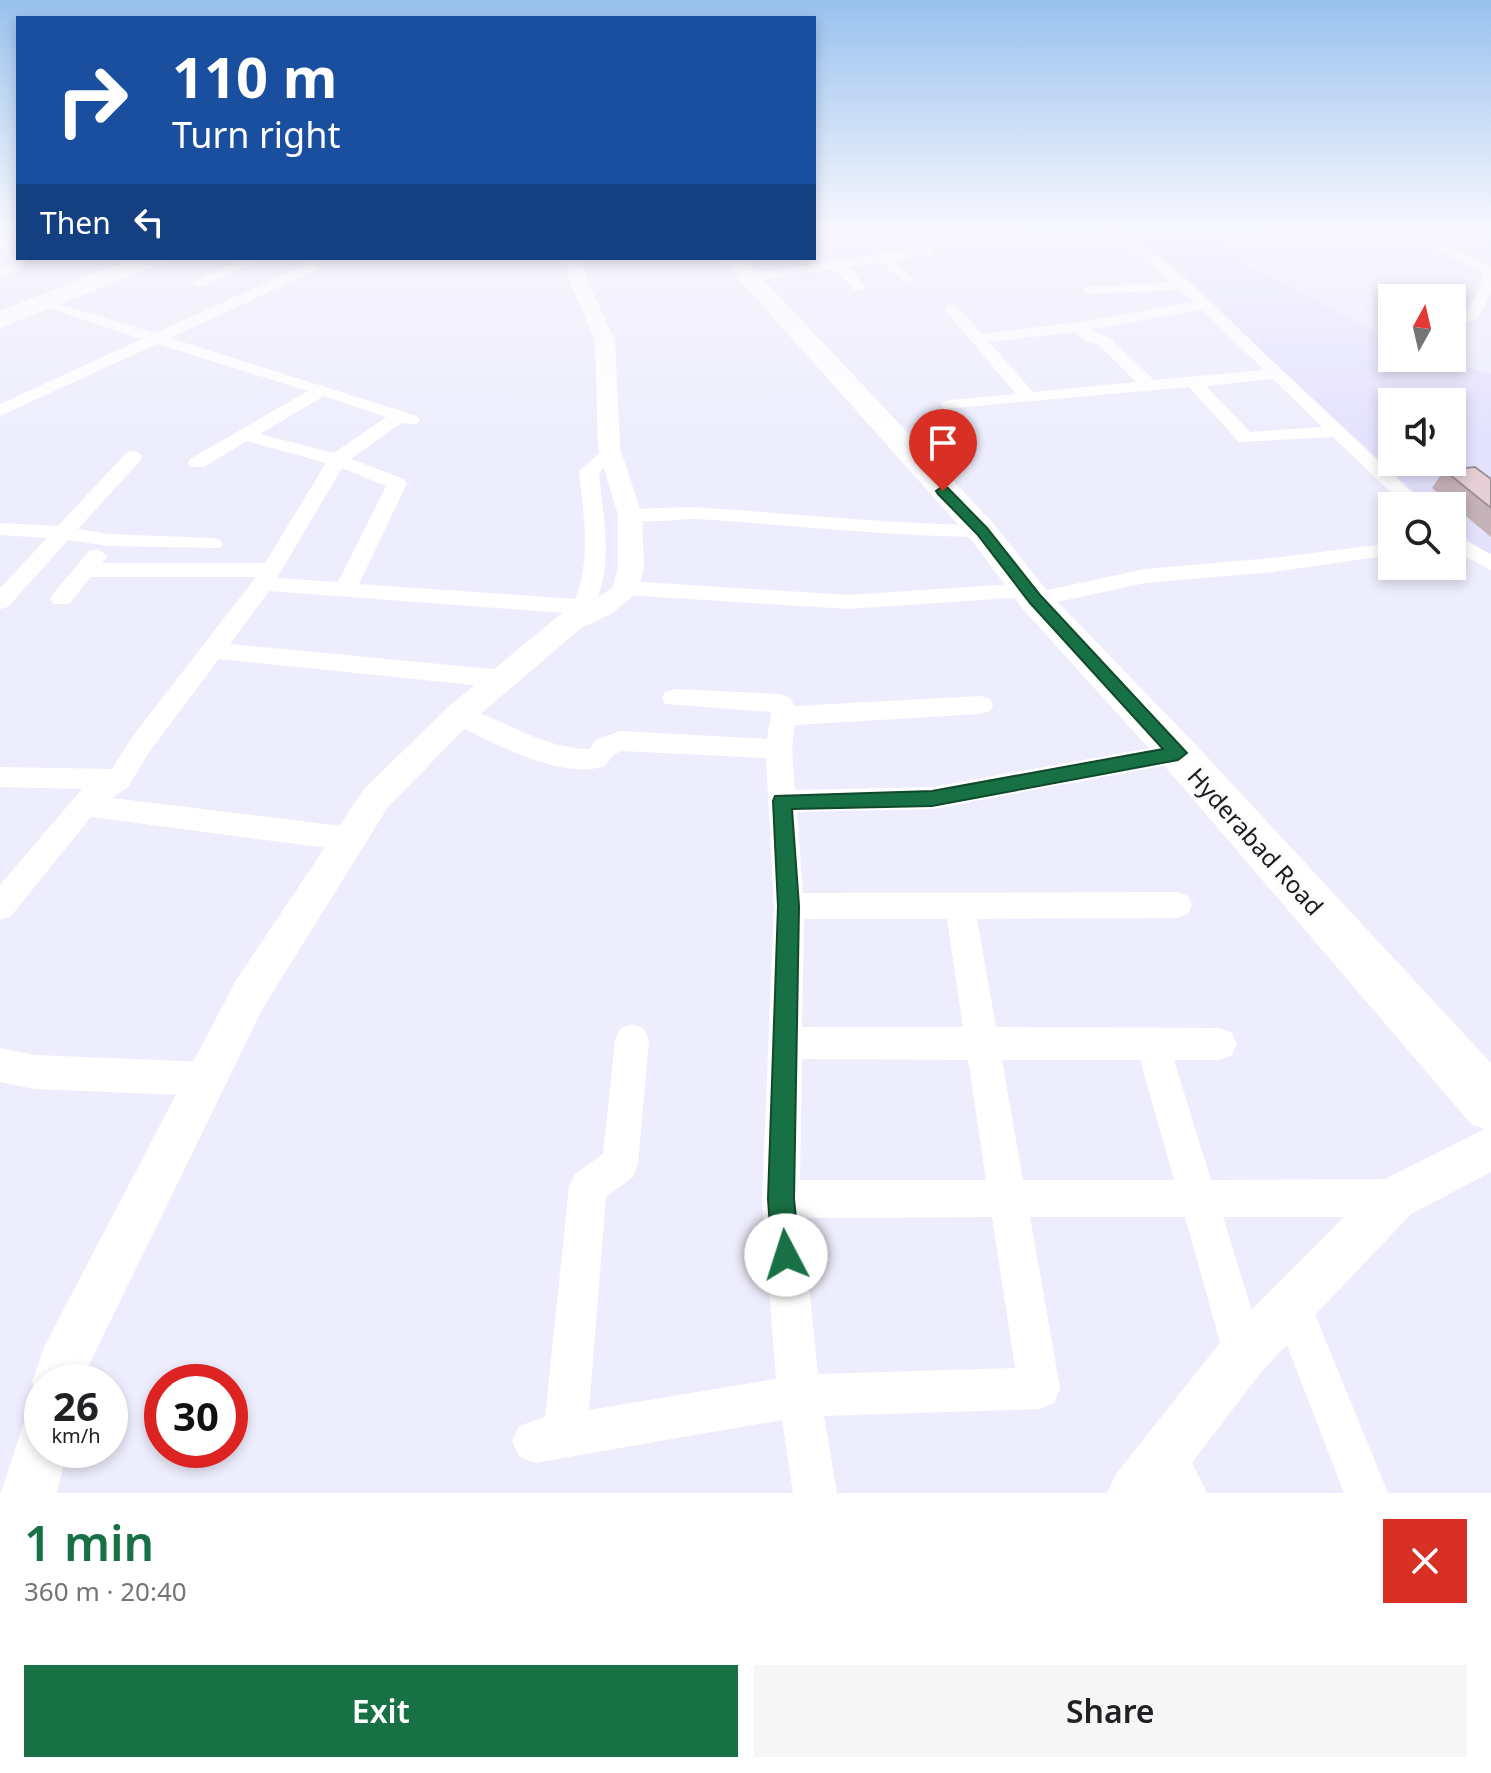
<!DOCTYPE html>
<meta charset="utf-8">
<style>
:root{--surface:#fff;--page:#f6f6f6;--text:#202124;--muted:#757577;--accent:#187144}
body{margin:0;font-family:"Noto Sans",sans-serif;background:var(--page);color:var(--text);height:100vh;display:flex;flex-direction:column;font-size:30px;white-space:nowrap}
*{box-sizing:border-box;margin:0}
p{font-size:26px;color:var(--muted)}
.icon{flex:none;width:44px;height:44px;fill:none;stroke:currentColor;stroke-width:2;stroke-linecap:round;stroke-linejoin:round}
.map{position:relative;height:1493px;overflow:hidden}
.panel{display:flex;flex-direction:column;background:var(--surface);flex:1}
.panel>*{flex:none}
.banner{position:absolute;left:16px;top:16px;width:800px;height:244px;border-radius:0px;box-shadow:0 4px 12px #0003;background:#1a4fa0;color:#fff;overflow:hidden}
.needle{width:52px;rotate:8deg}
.fabs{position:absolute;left:1378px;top:284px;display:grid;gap:16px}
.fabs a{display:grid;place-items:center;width:88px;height:88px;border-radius:0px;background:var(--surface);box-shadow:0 4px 12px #0003;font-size:40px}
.speed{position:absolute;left:24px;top:1364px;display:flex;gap:16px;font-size:40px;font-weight:700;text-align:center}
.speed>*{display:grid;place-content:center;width:104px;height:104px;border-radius:50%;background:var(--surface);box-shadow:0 4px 12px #0003;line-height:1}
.speed small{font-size:20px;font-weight:400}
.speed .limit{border:12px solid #d22;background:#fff;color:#111}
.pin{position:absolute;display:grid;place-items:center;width:68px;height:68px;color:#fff;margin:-82px -34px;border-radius:50% 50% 50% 0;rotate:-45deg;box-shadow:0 0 8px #0007}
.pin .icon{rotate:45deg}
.me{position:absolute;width:88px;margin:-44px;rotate:355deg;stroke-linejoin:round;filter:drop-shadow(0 0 6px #0008)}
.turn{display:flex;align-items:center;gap:28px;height:168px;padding:0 24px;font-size:36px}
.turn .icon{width:104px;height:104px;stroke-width:2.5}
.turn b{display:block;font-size:56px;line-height:68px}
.then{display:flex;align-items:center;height:76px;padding:0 24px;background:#0003;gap:16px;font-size:30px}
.round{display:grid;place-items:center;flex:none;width:84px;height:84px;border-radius:0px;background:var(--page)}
.summary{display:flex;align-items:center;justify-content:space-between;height:136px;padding:0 24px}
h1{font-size:48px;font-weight:600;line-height:60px;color:var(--accent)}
.button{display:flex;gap:16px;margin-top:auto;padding:16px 24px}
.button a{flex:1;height:92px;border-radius:0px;background:var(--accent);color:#fff;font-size:32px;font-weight:600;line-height:92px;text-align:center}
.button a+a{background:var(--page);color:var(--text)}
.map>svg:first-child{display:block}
.built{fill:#e5e2fe;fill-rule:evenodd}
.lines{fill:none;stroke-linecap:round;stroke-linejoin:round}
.minor{fill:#fff;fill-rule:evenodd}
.tertiary{fill:#fff;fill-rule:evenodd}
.primary{fill:#fff;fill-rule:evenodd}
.trunk{fill:#fff;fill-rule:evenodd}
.wall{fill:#c6b2b9}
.building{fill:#e6cfd7;stroke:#a19196;stroke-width:2}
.route{fill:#187144;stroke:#10492c;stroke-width:2}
.labels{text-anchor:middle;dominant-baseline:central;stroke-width:7;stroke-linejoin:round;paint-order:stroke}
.street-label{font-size:24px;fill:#1b1a21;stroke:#fcfcfc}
</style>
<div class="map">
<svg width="1491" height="1493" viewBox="0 0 1491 1493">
<rect width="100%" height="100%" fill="#eeedfd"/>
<path class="built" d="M1123 227H1204L1246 265 1392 339V358H1436L1491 374V558L1452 526V506H1430L1268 358 1196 284ZM1392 402H1452V462H1392Z"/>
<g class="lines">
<g class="minor">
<path d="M1105 227H1119L1189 282 1426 506H1405L1333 437 1239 442 1189 387 944 409 941 405 944 401 950 400 1016 394 946 311V305H956L982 334 1078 322 1194 302 1180 290 1084 294V288L1089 287 1171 282ZM1202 310 1264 370 1154 380 1111 339 1091 329ZM1075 332 1087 342 1099 345 1136 382 1033 392 989 342ZM1273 379 1322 427 1250 432 1206 386Z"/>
<path d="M1387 227H1404L1491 266V293L1478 319 1452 326V316L1467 313 1481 284 1483 272Z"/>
<path d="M0 234C9 236 18 249 18 258H23L28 265 0 277V268L13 263 0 247Z"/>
<path d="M926 247 933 251 931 254 895 260 914 280 907 284 881 262 848 267 866 287 859 291 854 290 834 269 749 282 742 278 749 274Z"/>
<path d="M244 258H263L203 286 198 287 191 283Z"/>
<path d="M313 262 318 263V269L170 338 417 416 420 420 417 424 401 423 351 459 404 479 407 483 359 584 575 599C592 557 583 514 579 471L604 449 611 447 620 453 599 473C603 516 613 558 597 600L609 603 612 608 609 613 587 614 582 622H566L563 617 565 613 269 591 230 644 502 670 511 673 514 679 511 685 502 688 219 659 150 751 128 787 112 798 350 827 360 831 364 839 360 847 350 851 91 817 11 916 0 920V885L82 789 0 787V767L112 769 132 737 256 577H91L69 604H53L50 599 53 594 89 551 97 549 108 556 102 563H265L326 463 247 441 204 467H190L188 463 190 459 308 391 157 344 0 416V404L142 339 34 303 41 299 46 300 155 333ZM324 396 386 417 334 453 260 434ZM342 468 386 486 338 582 277 578Z"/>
<path d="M133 451 140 453 142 457 140 461 78 529 109 534 213 538 220 540 223 544 220 548 109 546 68 540 8 607 0 609V588L47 538 0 535V523L58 526 126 453Z"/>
<path d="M691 507C788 513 885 524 982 525L992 531 982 537C887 536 793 525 698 519 680 518 630 527 620 515L630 509Z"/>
<path d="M1452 534 1491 554V570L1452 549Z"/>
<path d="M1392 543V555L1273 572 1145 583 1035 607 1027 605 1026 597 848 609 626 595 618 593 615 588 618 583 626 581 848 595 1028 583 1036 585 1038 592 1145 569 1273 558Z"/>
<path d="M674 689 780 694 789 697 795 706 981 696 990 699 993 705 990 711 981 714 795 725 792 749 795 790 932 787 1178 743 1187 746 1191 753 1187 760 1178 763 932 809 797 812 803 893 1177 892 1188 896 1192 905 1188 914 1177 918 977 919 996 1027 1220 1028 1232 1033 1237 1044 1232 1055 1220 1060H1174L1211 1180 1395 1179 1408 1185 1414 1198 1408 1211 1395 1217H1223L1265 1353 1259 1368 1244 1374 1229 1368 1223 1353 1185 1217H1030L1060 1388 1054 1403 1039 1409 824 1416 837 1493H793L782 1420 534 1463 519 1456 512 1441 519 1426 545 1417 569 1187 575 1174 603 1154 615 1040 620 1029 632 1024 644 1029 649 1040 638 1164 633 1177 606 1197 589 1410 776 1379 762 1199 774 906 766 758 622 751 614 754 605 766C559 781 491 741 450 722L446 715 450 708 459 706C504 719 541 748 589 749L596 740 620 731 767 739 771 712 665 704 662 698 665 692ZM804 919H947L963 1027H802ZM802 1059 968 1060 986 1180H800ZM1002 1060H1140L1174 1180H1023ZM992 1217 1015 1368 818 1374 802 1218Z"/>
<path d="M0 1048 35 1055 206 1062 218 1067 223 1079 218 1091 206 1096 35 1089 0 1082Z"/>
<path d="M1291 1284 1305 1290 1388 1493H1344L1271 1304 1277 1290Z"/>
<path d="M1165 1432 1180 1439 1207 1493H1161L1143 1454 1150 1439Z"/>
</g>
<g class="tertiary">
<path d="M565 258H581L588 282 615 340 620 448 642 515 644 568 638 592 611 614 581 628 470 723 388 807 263 1008 87 1369 84 1382H42V1401L40 1400 32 1382 45 1345 235 982 364 789 448 707 561 614 591 602 612 588 618 568V515L598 448 595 340 570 282Z"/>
<path d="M1491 1126V1172L1411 1214 1262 1371 1169 1493H1107L1116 1474 1226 1335 1379 1182Z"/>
<path d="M42 1417V1450H67L57 1493H1L23 1425Z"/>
</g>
<path class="primary" d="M720 258H743L994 524 1048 592 1193 742 1491 1063V1132L1471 1124 1163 764 1022 608 970 538Z"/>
<path class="trunk" d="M134 258H167L163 263 0 328V311Z"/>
</g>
<path class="wall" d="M1444 470 1491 479V537L1432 488Z"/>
<path class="building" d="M1475 467 1491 479V508L1444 470Z"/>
<linearGradient id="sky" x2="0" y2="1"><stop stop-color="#98c1ee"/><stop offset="0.52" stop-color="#f7f7fe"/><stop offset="1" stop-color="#f7f7fe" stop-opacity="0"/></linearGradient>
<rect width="1491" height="436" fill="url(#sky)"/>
<path class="route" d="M943 486 948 488 987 528 1041 596 1187 753 1178 760 932 806 792 809 799 906 794 1199 800 1255 796 1265 786 1269 776 1265 772 1255 768 1199 778 906 773 801 775 796 932 791 1163 749 1030 603 977 534 938 494 936 491Z"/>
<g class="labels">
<g class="street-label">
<text transform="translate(1256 841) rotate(48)">Hyderabad Road</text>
</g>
</g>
</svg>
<div class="fabs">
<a><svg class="needle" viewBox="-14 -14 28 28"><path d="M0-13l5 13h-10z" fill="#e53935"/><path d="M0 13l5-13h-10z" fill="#757577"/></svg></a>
<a><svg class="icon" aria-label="sound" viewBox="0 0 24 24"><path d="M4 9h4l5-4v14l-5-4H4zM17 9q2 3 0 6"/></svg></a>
<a><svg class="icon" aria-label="search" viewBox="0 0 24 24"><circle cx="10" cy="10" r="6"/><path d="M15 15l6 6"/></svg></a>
</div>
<div class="speed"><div>26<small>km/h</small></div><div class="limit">30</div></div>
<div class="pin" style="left:943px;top:491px;background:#d93025"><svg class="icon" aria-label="arrive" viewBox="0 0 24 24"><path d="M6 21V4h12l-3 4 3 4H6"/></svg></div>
<svg class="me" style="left:786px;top:1255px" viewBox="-20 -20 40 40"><circle r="19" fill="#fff"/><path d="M0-13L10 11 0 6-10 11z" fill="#187144"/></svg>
<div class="banner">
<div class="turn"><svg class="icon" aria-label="right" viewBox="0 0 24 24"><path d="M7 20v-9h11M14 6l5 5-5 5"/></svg><div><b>110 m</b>Turn right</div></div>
<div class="then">Then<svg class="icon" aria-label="left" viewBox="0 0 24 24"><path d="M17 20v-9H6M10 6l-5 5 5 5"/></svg></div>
</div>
</div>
<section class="panel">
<div class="summary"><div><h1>1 min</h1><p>360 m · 20:40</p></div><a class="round" style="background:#d93025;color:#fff"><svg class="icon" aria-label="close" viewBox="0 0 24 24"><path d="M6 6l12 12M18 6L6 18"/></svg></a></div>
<div class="button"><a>Exit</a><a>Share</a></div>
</section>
